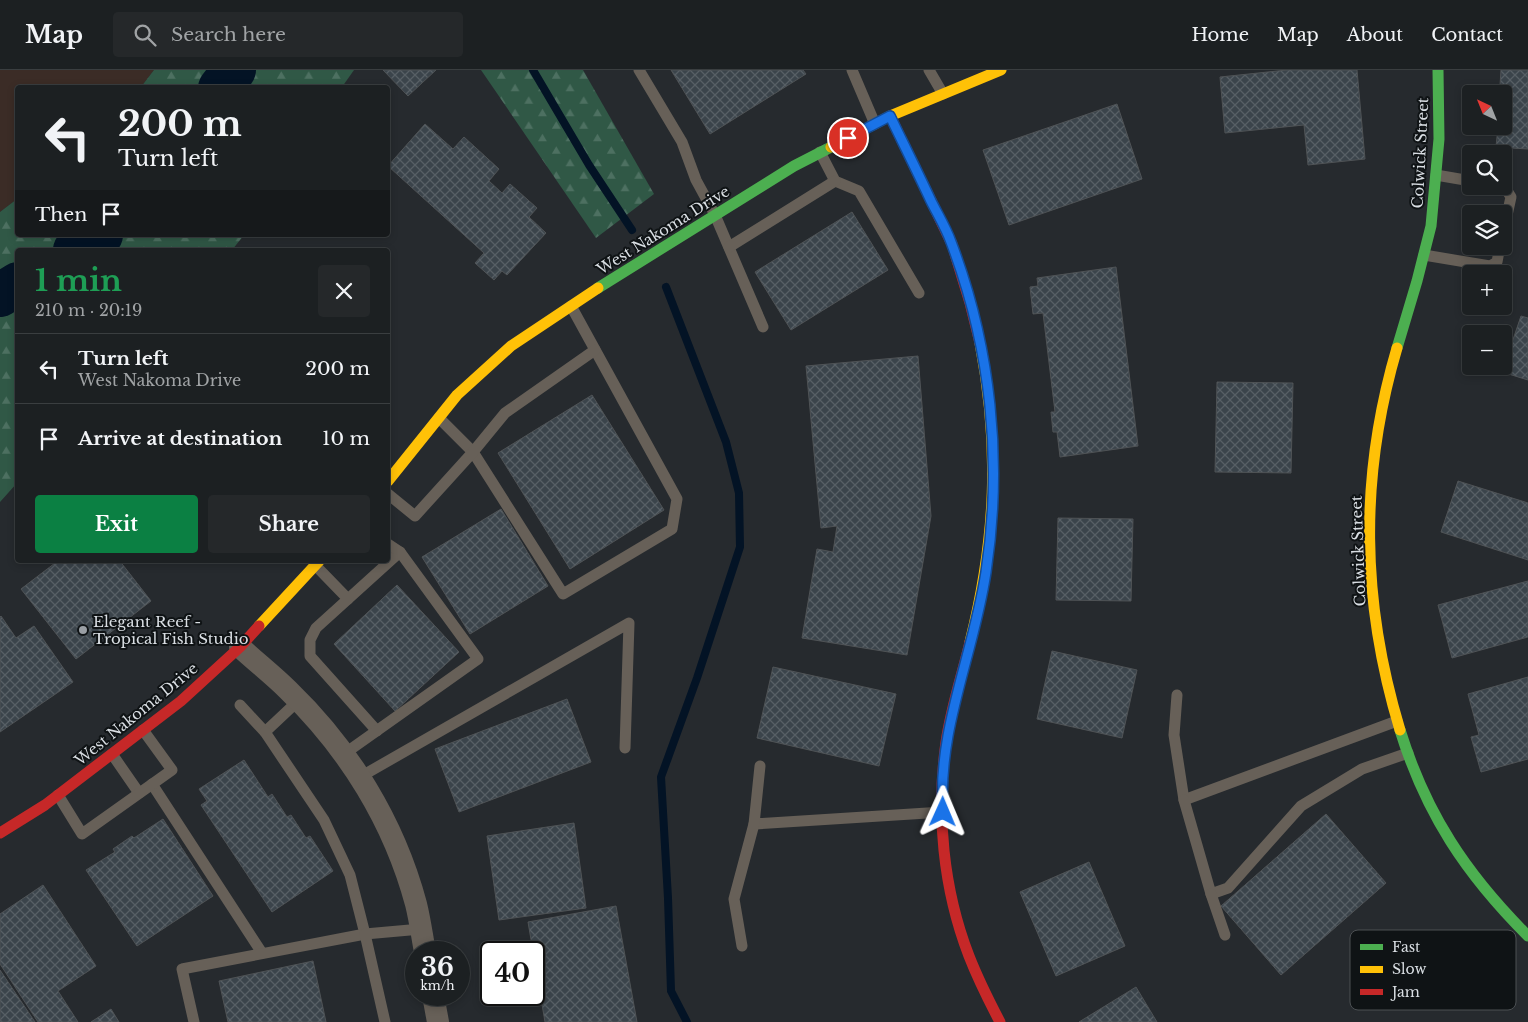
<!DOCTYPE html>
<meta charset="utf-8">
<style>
:root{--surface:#1c2022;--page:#25282a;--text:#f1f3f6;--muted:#a0a3a5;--line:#3a3e40;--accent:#0b8043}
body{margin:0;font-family:"Libre Baskerville",serif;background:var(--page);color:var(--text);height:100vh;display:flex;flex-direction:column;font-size:19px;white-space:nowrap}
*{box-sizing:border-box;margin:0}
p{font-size:16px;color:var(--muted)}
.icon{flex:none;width:28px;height:28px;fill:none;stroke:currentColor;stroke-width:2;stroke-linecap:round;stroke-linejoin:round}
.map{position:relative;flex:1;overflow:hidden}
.details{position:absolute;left:15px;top:178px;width:375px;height:315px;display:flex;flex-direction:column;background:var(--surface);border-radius:5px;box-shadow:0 2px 8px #0003,0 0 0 1px var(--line)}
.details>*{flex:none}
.hud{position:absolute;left:15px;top:15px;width:375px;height:152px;border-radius:5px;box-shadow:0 2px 8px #0003,0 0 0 1px var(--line);background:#1c2022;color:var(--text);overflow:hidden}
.needle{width:32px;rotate:317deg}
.tools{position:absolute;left:1462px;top:15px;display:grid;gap:10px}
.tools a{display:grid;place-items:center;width:50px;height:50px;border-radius:5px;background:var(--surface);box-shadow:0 2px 8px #0003,0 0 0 1px var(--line);font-size:25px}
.speed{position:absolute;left:405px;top:871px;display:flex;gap:10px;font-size:25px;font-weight:700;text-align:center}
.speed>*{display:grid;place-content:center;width:65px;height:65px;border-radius:50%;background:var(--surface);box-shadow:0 2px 8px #0003,0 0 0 1px var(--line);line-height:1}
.speed small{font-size:12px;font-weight:400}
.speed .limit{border:2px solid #111;border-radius:8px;background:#fff;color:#111}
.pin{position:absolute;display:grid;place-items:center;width:42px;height:42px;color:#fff;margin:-21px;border:2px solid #fff;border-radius:50%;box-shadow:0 1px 5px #0007}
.me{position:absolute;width:55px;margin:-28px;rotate:1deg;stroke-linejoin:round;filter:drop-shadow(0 0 4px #0008)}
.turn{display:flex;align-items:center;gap:18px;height:105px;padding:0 20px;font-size:22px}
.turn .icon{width:65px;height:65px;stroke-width:2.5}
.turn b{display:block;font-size:35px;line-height:42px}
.then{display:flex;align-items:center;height:48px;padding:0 20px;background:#0003;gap:10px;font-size:19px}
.round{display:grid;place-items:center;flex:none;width:52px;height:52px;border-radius:5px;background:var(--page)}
.overview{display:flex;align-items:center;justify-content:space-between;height:85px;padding:0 20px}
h1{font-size:30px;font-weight:700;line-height:38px;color:#1e9e55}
.cta{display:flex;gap:10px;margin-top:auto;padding:10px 20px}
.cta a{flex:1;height:58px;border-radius:5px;background:var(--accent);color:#fff;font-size:20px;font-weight:700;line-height:58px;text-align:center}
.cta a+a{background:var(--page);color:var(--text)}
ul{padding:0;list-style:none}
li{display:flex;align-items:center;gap:15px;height:70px;padding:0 20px;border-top:1px solid var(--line)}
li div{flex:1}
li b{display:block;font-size:19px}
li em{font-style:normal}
header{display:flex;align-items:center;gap:30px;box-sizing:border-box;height:70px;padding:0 25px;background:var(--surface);border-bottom:1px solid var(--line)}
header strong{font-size:24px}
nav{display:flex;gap:28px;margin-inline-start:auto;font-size:18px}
.search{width:350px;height:45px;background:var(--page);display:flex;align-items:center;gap:12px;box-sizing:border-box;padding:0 18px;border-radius:5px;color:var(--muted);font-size:19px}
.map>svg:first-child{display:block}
.industrial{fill:#3b2c26}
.forest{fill:url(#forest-firs)}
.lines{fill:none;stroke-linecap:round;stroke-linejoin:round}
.stream{stroke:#031325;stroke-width:8}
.river{stroke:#031325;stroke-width:44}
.building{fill:url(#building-cross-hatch);stroke:#4f5356}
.lane{stroke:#676058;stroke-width:11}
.street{stroke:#676058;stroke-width:22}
.fast{stroke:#4caf50;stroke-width:11}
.slow{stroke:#ffc107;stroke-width:11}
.jam{stroke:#c62828;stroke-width:11}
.route-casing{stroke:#114b97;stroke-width:12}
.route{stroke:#1a73e8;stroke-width:9}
.poi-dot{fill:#9a9fa4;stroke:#0f1315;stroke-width:2}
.labels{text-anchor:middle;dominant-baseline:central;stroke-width:4;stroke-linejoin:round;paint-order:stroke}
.street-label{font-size:15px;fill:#d9dee3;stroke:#0f1315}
.poi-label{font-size:15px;fill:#d9dee3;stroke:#0f1315;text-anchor:start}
.key{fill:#0f1315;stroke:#4c5053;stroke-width:1}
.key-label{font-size:14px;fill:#d9dee3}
</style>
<header>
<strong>Map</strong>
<div class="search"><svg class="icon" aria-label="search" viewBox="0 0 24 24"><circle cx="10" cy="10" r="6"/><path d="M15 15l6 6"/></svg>Search here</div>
<nav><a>Home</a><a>Map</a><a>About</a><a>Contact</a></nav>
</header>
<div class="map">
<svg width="1528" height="952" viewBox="0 0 1528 952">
<defs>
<pattern id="forest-firs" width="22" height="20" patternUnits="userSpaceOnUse" patternTransform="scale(1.25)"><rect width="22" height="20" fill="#305846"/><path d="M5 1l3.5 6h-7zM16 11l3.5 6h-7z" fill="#4d7061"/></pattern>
<pattern id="building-cross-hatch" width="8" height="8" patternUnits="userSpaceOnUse" patternTransform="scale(1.25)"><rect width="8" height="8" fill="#3b444b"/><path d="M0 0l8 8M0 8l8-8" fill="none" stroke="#575f65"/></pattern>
</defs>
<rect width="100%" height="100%" fill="#262a2e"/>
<path class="industrial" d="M0 0H154L141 17 18 18 17 129 0 142Z"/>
<g class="forest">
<path d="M154 0H354L342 17H141Z"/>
<path d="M481 0H583L654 124 596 168Z"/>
<path d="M17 129 18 165H244L232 180H18L17 413 0 432V142Z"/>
</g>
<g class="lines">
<g class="stream">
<path d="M533 0 589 95 632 160"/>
<path d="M666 217 726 372 739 423 740 477 697 608 661 707 668 828 671 921 687 952"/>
</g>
<g class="river">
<path d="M220 18 234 0"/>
<path d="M75 180 101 165"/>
<path d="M0 225 18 214"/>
</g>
</g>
<g class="building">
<path d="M383 0H436L408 26Z"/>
<path d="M671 0H803L806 4 710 64Z"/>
<path d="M1287 0H1357L1365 89 1308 95 1304 55 1225 63 1220 7Z"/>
<path d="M1501 0H1528V79L1496 77 1498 56H1504V24H1497V15H1500Z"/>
<path d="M1117 34 1142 109 1009 155 983 80Z"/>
<path d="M425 54 453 79 464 67 499 99 489 111 502 123 510 114 537 138 529 147 546 163 507 205 502 201 494 210 475 193 484 183 388 96Z"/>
<path d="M852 142 888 200 791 260 755 202Z"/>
<path d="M1116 197 1138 376 1060 387 1057 362H1053L1051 342H1055L1043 243 1033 244 1030 217 1038 216 1037 208Z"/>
<path d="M1521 246 1528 248V310L1502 302Z"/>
<path d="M918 286 931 446 907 585 802 568 817 479 833 482 837 456 821 458 806 296Z"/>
<path d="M1217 312 1293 313 1291 403 1215 402Z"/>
<path d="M592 325 664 440 570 499 498 383Z"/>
<path d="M1458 411 1528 433V490L1441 462Z"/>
<path d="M501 439 548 516 470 564 422 487Z"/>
<path d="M1058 448 1133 449 1131 531 1056 530Z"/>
<path d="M59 490H119L151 531 76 589 21 519Z"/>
<path d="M1528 511V567L1452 588 1438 535Z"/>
<path d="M397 515 459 582 395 641 334 574Z"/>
<path d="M1 546 16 568 34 556 73 612 0 662V547Z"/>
<path d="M1052 581 1137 600 1122 668 1037 649Z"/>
<path d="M773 597 896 624 879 696 757 668Z"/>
<path d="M1528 607V689L1481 702 1471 667 1479 665 1468 624Z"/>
<path d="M567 629 591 692 459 742 435 679Z"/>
<path d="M244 690 268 727 272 724 287 747 291 745 306 768 310 766 333 801 272 842 201 735 207 731 199 719Z"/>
<path d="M1326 744 1386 813 1281 905 1221 836Z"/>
<path d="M163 749 213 826 137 876 86 800 115 782 113 779 132 766 134 768Z"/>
<path d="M574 753 586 838 499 850 487 766Z"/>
<path d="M1089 792 1125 876 1056 906 1020 822Z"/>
<path d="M43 815 96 896 58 921 78 952H38L0 894V844Z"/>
<path d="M616 836 637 952H545L528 852Z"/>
<path d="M313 891 326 952H228L219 911Z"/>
<path d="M0 900 35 952H0Z"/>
<path d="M1136 917 1157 952H1079Z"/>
<path d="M111 939 119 952H91Z"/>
</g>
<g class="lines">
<g class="lane">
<path d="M639 0 682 72 696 110 715 145 763 257"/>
<path d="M852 0 875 54"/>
<path d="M929 0 943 24"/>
<path d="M820 82 835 111 859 121 919 223"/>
<path d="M1436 105 1471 111"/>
<path d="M1504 116 1511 127 1504 159"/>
<path d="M729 177 835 111"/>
<path d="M1424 185 1490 196 1497 192 1500 176"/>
<path d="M439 348 473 382 563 524 672 459 677 429 571 236"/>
<path d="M388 424 415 446 473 382 505 343 595 280"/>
<path d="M315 495 348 529"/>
<path d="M1177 625 1174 665 1184 730 1397 651"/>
<path d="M240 635 265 662 298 631"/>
<path d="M377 661 310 586V570L316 558 400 482"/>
<path d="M112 684 139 723"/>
<path d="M344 684 478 589 400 482 388 474"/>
<path d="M360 707 629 553 625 678"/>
<path d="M152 714 262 883"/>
<path d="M58 725 82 764 172 700 143 660"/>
<path d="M1184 730 1211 824 1228 818 1301 736 1362 699 1408 683"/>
<path d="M754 754 943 742"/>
<path d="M1211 824 1225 865"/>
<path d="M742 876 734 829 754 754 760 696"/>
<path d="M194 952 182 899 365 864 350 805 324 750 265 662"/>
<path d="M385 952 365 864 421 859"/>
</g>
<g class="street">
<path d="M240 577C256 592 273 605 288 620 349 679 394 752 416 834 420 850 422 866 425 882"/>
<path d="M433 925 438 952"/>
</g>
<g class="fast">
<path d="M598 218 794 96 831 77"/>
<path d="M1397 278 1417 211 1431 156 1439 69 1438 0"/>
<path d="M1400 660C1426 744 1466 804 1528 866"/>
</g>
<g class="slow">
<path d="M831 77 890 46 1001 0"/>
<path d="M1397 278C1359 407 1361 531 1400 660"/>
<path d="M388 411 457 325 511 276 598 218"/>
<path d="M259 556 320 490"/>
<path d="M970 572C996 469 1000 377 980 273"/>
</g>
<g class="jam">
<path d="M890 46 952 174 970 233 980 273"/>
<path d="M970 572C962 605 951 638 946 672 936 743 943 819 969 886 978 909 989 931 1000 952"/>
<path d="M0 763 45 735 181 631 240 577 259 556"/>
</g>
</g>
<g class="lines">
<g class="route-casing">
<path id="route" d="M848 68 890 46C904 75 918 103 931 131 938 145 946 158 951 172 991 277 1003 391 986 502 974 583 937 660 943 742"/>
</g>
<use href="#route" class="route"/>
</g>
<circle class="poi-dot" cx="83" cy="560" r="5"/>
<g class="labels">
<g class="street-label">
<text transform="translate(1420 83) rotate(-87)">Colwick Street</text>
<text transform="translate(663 160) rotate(-32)">West Nakoma Drive</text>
<text transform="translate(1358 481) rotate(-92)">Colwick Street</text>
<text transform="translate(136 644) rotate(-39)">West Nakoma Drive</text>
</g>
<g class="poi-label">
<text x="93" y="551">Elegant Reef -<tspan x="93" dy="17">Tropical Fish Studio</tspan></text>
</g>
</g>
<rect x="1350" y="860" width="166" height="80" rx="8" class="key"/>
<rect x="1360" y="874" width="23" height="6" fill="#4caf50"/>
<rect x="1360" y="896" width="23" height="7" fill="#ffc107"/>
<rect x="1360" y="919" width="23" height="6" fill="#c62828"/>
<g class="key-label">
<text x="1392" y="882">Fast</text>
<text x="1392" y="904">Slow</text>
<text x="1392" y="927">Jam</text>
</g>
</svg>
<div class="tools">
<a><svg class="needle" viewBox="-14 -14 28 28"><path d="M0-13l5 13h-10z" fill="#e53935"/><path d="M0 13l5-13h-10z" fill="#a0a3a5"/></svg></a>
<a><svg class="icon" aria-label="search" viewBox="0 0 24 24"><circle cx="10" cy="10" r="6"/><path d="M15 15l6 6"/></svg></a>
<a><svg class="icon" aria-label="layers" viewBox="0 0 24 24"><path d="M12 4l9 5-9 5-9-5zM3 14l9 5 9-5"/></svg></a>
<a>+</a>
<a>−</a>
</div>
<div class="speed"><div>36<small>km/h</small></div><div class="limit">40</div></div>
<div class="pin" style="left:848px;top:68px;background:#d93025"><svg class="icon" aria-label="arrive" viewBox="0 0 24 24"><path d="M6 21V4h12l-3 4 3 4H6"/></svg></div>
<svg class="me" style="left:943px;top:742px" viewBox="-20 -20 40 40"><path d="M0-17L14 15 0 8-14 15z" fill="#1a73e8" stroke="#fff" stroke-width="4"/></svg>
<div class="hud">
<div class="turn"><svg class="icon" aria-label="left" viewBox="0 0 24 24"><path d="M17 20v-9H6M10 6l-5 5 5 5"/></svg><div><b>200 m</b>Turn left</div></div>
<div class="then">Then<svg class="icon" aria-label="arrive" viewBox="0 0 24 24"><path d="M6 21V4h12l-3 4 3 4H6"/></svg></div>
</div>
<section class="details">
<div class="overview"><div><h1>1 min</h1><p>210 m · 20:19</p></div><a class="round"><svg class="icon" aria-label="close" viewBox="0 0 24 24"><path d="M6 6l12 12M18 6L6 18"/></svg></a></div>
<ul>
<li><svg class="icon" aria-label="left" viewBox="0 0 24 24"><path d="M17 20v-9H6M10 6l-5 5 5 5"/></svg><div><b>Turn left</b><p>West Nakoma Drive</p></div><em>200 m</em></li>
<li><svg class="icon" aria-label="arrive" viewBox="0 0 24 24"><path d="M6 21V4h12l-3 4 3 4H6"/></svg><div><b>Arrive at destination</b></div><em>10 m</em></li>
</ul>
<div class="cta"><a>Exit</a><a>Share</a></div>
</section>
</div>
